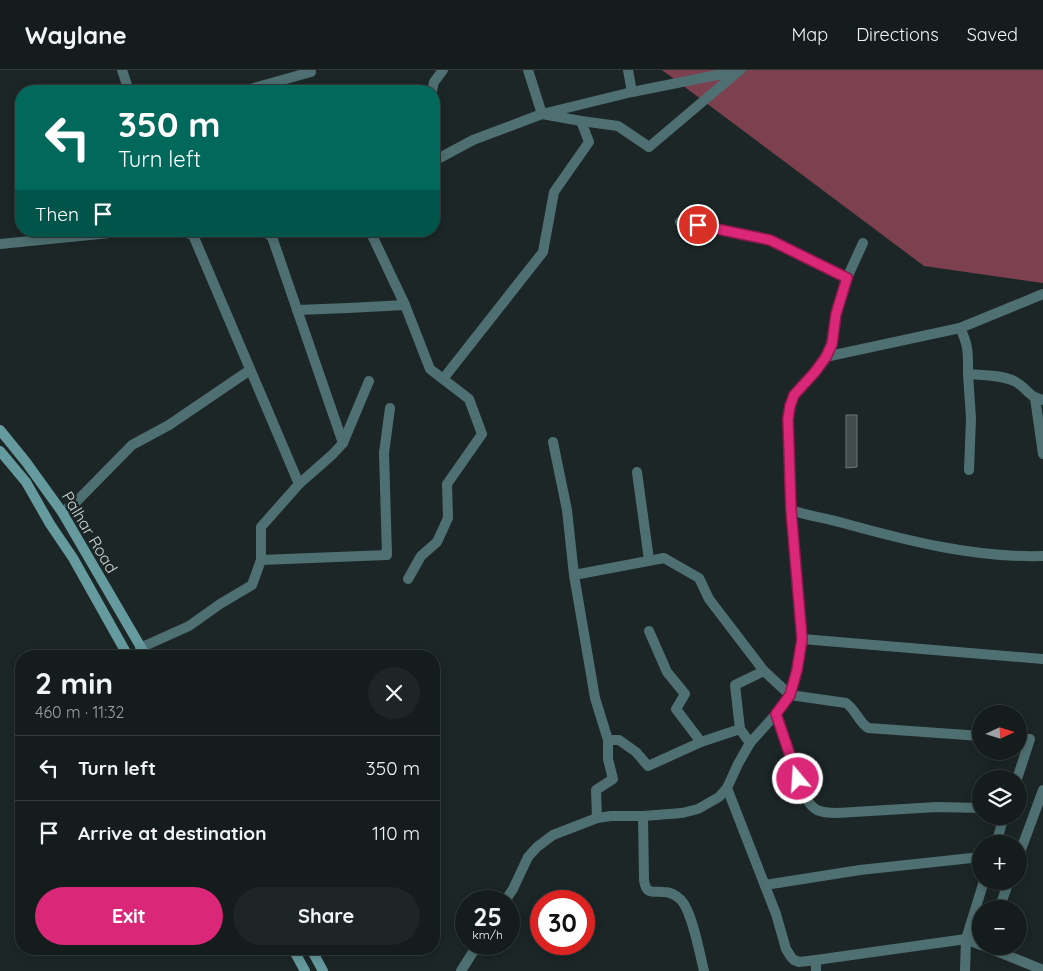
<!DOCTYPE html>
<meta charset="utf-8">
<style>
:root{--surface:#151c1c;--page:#1e2525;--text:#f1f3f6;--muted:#9da1a3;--line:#343a3b;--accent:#db2777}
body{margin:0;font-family:Quicksand,sans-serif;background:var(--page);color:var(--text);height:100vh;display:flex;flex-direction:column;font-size:19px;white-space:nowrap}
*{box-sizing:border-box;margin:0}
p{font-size:16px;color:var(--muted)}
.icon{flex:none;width:28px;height:28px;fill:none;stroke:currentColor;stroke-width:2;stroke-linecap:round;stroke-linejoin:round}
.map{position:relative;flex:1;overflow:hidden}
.sheet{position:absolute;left:15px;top:580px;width:425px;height:305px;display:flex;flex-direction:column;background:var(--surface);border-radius:20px;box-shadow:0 2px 12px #0003,0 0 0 1px var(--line)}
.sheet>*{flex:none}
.top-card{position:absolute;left:15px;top:15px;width:425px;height:152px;border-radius:20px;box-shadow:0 2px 12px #0003,0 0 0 1px var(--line);background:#00695c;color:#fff;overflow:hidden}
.needle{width:32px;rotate:86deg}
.tools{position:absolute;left:972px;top:635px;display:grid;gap:10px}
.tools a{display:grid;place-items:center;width:55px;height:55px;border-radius:50%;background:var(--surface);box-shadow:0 2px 12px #0003,0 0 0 1px var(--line);font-size:25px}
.speed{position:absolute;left:455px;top:820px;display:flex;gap:10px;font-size:25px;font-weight:700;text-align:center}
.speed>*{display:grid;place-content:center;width:65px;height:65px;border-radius:50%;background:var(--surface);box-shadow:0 2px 12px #0003,0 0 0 1px var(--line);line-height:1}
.speed small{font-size:12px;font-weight:400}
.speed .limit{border:8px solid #d22;background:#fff;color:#111}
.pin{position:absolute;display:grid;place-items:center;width:42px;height:42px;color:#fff;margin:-21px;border:2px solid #fff;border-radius:50%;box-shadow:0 1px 5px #0007}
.me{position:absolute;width:55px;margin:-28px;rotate:342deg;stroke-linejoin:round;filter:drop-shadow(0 0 4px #0008)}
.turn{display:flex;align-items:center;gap:18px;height:105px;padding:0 20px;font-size:22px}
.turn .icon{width:65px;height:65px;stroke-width:2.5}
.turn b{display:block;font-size:35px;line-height:42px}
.then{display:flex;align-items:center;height:48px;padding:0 20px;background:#0003;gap:10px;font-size:19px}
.round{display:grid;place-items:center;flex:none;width:52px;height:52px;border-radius:26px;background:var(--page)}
.summary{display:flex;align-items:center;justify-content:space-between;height:85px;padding:0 20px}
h1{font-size:30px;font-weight:800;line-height:38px}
.button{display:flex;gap:10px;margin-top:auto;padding:10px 20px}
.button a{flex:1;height:58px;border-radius:30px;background:var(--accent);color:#fff;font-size:20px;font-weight:800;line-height:58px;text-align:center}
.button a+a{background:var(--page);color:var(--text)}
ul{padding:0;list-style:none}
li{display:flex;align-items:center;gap:15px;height:65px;padding:0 20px;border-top:1px solid var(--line)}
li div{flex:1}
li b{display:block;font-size:19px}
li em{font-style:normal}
header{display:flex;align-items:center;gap:30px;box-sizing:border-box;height:70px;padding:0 25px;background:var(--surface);border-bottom:1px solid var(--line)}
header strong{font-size:24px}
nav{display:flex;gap:28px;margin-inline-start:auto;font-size:18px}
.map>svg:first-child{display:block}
.forest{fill:#7c404e}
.building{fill:#414b4c;stroke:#6b7778}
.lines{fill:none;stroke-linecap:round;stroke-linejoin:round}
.street{stroke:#4f7072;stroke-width:10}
.secondary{stroke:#659b9f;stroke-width:10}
.route-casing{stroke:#8e194d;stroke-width:12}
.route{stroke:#db2777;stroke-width:9}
.labels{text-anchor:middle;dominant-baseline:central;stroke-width:5;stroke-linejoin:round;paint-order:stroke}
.street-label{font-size:16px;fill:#d1d7d7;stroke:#1c2626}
</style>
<header>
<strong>Waylane</strong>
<nav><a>Map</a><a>Directions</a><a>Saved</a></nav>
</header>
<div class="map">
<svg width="1043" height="901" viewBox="0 0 1043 901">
<rect width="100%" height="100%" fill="#1c2626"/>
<path class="forest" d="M662 0H1043V213L924 196Z"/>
<path class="building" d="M846 345H857V397L846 398Z"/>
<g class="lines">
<g class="street">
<path d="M122 0 129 21"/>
<path d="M528 0 542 44 632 22 737 1"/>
<path d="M628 0 632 22"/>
<path d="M243 21 311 2"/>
<path d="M432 21 434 12 443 0"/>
<path d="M434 91 473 70 542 44 581 51 618 56 649 77 740 0"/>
<path d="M680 152 770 170 847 208"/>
<path d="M181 161 193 165 299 414"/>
<path d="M264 161 272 167 343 373"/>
<path d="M370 161 405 235 430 299 469 329 482 364 447 414 448 448 437 472 421 486 408 509"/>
<path d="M193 165 205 161"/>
<path d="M0 174 130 161"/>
<path d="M297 240 348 238 405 235"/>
<path d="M960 258C969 276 968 284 968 304 982 305 1004 305 1016 312 1028 319 1027 326 1043 330"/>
<path d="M825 287 960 258 1043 224"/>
<path d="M968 304 971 348 969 400"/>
<path d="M443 309 543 182 554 122 589 72 581 51"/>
<path d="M1035 328 1043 384"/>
<path d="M553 372 567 440 574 505 595 628 608 670V689L613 709 596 720 597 748"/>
<path d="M637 402 649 490"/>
<path d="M791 440C808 446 826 448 843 453 908 471 975 488 1043 486"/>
<path d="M62 442 75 433 132 375 169 355 250 300"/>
<path d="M261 490 387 485 384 383 390 338"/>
<path d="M574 505 664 488 699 508 709 529 764 601 790 625 846 633C856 640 858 651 868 658L981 666"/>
<path d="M649 561 667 602 685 624 676 639 701 672"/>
<path d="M802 569 1043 589"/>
<path d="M140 578 189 556 220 534 252 515 261 490V457L299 414 333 384 343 373 369 311"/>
<path d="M776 644 804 725C813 741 819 743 837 743L937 737 981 738"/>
<path d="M608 670H619L636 682 648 696 701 672 740 659"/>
<path d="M750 673 740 659 735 615 764 601"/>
<path d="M1017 709 1030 669H1019"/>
<path d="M727 718 776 844 786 879 791 887 794 890 799 892 816 890V901"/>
<path d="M643 746 644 810C646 825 652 821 664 822 671 822 676 825 681 830 692 841 700 885 704 901"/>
<path d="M996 774 1004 746"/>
<path d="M1019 785 1043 720"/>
<path d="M765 815 860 800 981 787"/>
<path d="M505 831 513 819 528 787 537 777 553 765 597 748 611 746H643L682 743 698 739 719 727 727 718 738 694 750 673 776 644 790 625 797 601 802 569 791 440 788 349 790 336 794 325 815 302 825 287 831 274 836 245 847 208 863 173"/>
<path d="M999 839 1009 811"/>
<path d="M984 876 1043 900"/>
<path d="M816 890 966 869 981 875"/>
<path d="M461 901 478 874"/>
<path d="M965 901 966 869 984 811"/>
</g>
<g class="secondary">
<path d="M0 360 26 392 62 442 146 586"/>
<path d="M0 381 26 412 50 454 73 488 128 586"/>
<path d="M293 879 305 901"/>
<path d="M311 879 323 901"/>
</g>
</g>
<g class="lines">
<g class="route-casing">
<path id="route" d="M698 155 770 170 847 208 836 244 832 274 826 287 815 302 794 325 790 336 788 349 791 440 802 569 797 600 790 625 776 644 798 709"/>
</g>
<use href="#route" class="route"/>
</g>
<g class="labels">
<g class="street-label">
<text transform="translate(90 462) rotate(59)">Palhar Road</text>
</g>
</g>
</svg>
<div class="tools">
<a><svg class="needle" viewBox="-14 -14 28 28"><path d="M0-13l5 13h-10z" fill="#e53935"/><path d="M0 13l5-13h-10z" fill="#9da1a3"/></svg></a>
<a><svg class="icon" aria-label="layers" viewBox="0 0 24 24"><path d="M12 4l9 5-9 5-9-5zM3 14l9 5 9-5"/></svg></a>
<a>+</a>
<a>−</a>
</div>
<div class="speed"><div>25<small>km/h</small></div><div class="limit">30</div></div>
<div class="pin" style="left:698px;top:155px;background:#d93025"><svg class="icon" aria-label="arrive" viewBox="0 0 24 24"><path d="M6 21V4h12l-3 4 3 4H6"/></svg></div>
<svg class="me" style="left:798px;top:709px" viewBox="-20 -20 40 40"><circle r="17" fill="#db2777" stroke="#fff" stroke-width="3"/><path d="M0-11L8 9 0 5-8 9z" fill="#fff"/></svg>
<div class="top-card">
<div class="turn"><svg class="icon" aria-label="left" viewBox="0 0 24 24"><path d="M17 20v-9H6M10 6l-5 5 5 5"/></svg><div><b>350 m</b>Turn left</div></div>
<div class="then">Then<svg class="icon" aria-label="arrive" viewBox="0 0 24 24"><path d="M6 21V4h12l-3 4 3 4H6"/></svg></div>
</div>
<section class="sheet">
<div class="summary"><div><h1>2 min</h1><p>460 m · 11:32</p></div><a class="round"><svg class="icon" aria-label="close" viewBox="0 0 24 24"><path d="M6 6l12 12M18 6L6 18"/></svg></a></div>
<ul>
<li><svg class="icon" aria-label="left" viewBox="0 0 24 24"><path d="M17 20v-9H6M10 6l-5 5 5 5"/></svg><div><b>Turn left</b></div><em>350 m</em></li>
<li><svg class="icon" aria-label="arrive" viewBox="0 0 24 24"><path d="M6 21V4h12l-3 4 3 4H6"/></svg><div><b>Arrive at destination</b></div><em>110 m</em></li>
</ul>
<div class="button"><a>Exit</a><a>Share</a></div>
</section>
</div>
